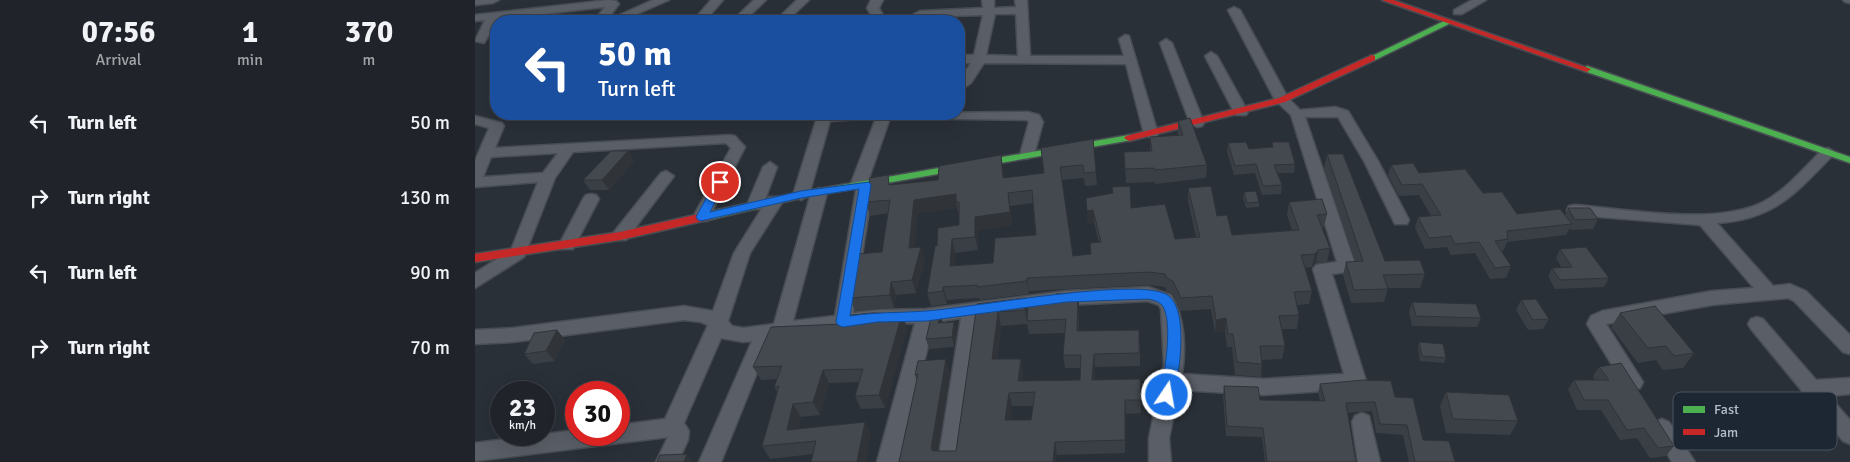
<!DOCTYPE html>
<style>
:root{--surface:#20242a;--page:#282c32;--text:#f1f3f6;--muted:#a2a4a8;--line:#3d4147}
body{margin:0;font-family:Signika,sans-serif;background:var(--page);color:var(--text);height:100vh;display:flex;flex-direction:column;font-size:19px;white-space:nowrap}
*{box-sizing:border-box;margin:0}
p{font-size:16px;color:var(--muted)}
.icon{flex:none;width:28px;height:28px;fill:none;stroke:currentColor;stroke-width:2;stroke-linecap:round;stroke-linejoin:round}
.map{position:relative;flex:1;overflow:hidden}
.drawer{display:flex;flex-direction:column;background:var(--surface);width:475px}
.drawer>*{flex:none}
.guide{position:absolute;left:15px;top:15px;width:475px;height:105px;border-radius:20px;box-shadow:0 5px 20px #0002,0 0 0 1px var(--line);background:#1a4fa0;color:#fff;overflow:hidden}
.speed{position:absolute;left:15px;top:381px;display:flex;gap:10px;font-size:25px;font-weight:700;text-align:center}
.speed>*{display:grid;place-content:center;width:65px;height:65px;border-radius:50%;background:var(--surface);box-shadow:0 5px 20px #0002,0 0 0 1px var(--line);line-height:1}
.speed small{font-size:12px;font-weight:400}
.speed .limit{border:8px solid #d22;background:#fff;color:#111}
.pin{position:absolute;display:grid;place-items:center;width:42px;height:42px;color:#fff;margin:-21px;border:2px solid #fff;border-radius:50%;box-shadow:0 1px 5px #0007}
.me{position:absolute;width:55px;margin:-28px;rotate:12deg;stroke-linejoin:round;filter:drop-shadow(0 0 4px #0008)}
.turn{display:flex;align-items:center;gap:18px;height:105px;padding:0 25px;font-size:22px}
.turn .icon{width:65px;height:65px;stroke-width:2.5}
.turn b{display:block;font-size:35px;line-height:42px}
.eta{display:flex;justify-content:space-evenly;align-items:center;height:85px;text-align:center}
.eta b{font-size:30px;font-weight:700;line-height:35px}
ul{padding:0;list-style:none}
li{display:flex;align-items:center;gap:15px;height:75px;padding:0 25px}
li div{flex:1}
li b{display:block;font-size:19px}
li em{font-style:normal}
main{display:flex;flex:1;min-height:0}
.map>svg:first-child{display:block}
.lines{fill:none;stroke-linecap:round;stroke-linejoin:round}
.street-casing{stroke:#484c53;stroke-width:3}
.fast-casing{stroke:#484c53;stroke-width:3}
.jam-casing{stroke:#484c53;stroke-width:3}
.street{fill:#5a5e66;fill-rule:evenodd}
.fast{fill:#4caf50;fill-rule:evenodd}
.jam{fill:#c62828;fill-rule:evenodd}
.wall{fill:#3a3f45;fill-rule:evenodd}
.shaded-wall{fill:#303338}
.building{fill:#444950;stroke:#303338;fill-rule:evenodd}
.route{fill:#1a73e8;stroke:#114b97}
.key{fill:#1d2633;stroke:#4a5360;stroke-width:1}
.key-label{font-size:14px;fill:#b4bcc9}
</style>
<main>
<section class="drawer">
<div class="eta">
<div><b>07:56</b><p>Arrival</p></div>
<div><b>1</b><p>min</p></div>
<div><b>370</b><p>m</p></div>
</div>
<ul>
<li><svg class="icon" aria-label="left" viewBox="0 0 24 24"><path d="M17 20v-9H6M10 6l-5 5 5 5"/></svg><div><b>Turn left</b></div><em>50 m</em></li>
<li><svg class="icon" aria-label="right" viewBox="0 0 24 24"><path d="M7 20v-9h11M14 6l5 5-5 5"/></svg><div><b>Turn right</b></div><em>130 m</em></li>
<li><svg class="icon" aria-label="left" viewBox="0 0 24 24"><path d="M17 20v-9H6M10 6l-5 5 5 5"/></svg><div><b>Turn left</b></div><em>90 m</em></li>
<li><svg class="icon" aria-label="right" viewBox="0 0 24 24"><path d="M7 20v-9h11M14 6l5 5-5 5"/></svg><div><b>Turn right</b></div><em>70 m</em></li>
</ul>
</section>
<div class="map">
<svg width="1375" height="462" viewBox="0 0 1375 462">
<rect width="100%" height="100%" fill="#2a3038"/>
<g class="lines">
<g class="street-casing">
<g id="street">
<path d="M0 0H24L18 3 0 5Z"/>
<path d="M134 0 141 1 144 4 131 21H119L130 7 23 19 9 43 0 41 10 20 0 21V15Z"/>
<path d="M178 0H194L146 21H131Z"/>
<path d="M236 0H248L230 21H218Z"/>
<path d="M279 0H291L269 21H257Z"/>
<path d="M322 0H334L312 21H300Z"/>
<path d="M396 0H408L404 8 408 15 406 21H394L396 15 392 8Z"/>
<path d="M507 0H519V8L541 7 540 0H552L555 56H649L644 39 650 35 654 36 683 134 681 137 676 138 669 134 651 64 509 63 496 83 484 91V81L496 63H484V55H499L508 15 445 17 439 14 445 11 508 8ZM520 14H541L543 56 511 55Z"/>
<path d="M997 0H1011L987 14H979V10Z"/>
<path d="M1368 0H1375V3L1370 2Z"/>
<path d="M759 7 765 10 813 98 825 110 860 107 873 111 903 161 934 220 932 224H920L889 161 863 117H830L881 267 878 271 857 274 891 381 888 387 881 389 789 395 704 390 694 438 696 462H674V438L689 364 686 309 684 305 673 301 591 305 504 316 485 462H463L486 318 459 322 424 462H402L440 323 402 324 296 338 246 462H224L277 341 268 342 246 338 209 423 214 431 213 440 203 462H181L193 437 0 461V443L101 430V435H144V425L190 419 233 325 226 322 209 320 38 342 0 344V330L38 328 209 306 238 311 259 253 294 197H306L308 201 275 253 253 321 257 326 268 328 299 324 336 193 344 188 352 193 318 321 360 316 381 190 375 186 401 118 355 121 334 195 326 200 318 195 343 114 553 112 564 115 568 122 559 155 552 159 545 155 554 122 552 120 415 118 393 181 398 185 378 313 402 310 451 309 591 291 673 287 696 295C710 317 711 349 707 374L789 379 869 374 838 269 841 265 862 262 816 115 800 100 753 10Z"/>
<path d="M691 39 697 43 729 123 727 126 722 127 715 123 685 43Z"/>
<path d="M736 52 742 56 773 112 771 115H761L759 112 730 56Z"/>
<path d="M0 116 27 123 29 126 20 148 255 135 260 136 270 147 234 217 232 221H220L218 217 256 148 251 143 98 152 80 178 49 257 0 288V273L36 250 63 182 0 187V161L14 128 0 124ZM83 153 68 173 8 177 16 157Z"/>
<path d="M1353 148 1360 152 1358 155C1321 193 1299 220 1242 223L1298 286 1315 284 1331 291 1375 335V354L1368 352 1319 301 1313 298 1237 305 1131 324 1168 382 1165 388 1158 390 1151 388 1112 324 1116 316 1127 311 1237 291 1279 288 1225 225 1100 215 1094 214 1092 210 1094 206 1100 205C1153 209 1240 226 1288 202 1311 190 1330 167 1348 149Z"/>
<path d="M295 162 302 167 288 205 286 209H274L272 205 288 167Z"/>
<path d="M191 171 199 176 151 240H139L137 236 139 232 186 173Z"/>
<path d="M116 194 121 195 124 199 100 245 98 249H86L84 245 108 199 111 195Z"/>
<path d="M1282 317 1288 319 1341 380 1375 378V394L1354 396 1375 420V444L1368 441 1276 329 1273 324 1276 319Z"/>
<path d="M887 413 894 416 905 462H883L877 422 880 416Z"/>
<path d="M1187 419 1194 422 1220 462H1197L1177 428 1180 422Z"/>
</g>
</g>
<g class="fast-casing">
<g id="fast">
<path d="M971 20 978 22 900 60H894L893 58Z"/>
<path d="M1112 66 1375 157V163L1109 71 1108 69Z"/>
<path d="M654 135 659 138 657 140 326 198 233 220 227 216 233 212 326 192Z"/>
</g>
</g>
<g class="jam-casing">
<g id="jam">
<path d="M907 0H918L1116 69 1112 72 1109 71Z"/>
<path d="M897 55 900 56V60L810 102 654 141 649 138 651 136 804 98Z"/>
<path d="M233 212 239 216 237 219 145 240 0 262V254L145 232Z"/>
</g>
</g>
<use href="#street" class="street"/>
<use href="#fast" class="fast"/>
<use href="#jam" class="jam"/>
</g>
<g class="wall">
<path d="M703 121 732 165 731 178 680 184 679 182 651 183 649 152 675 151V137L703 136Z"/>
<path d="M618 139 622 185 610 186 609 178 587 180 598 256 616 254 624 242 619 223 613 224 611 198 656 208 700 239 721 237 713 201V188L742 216 757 235 817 230 812 215 814 202 852 214 849 227 847 228 855 248 852 262 841 263 837 267 830 268 837 291 834 304 822 305 824 315 822 329H807L810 346 807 359 787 360V364L786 377 760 375 757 347H752L750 331 740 333 736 309 705 311 698 294 692 292 690 287 673 285 554 291V294L505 300 504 298 472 300V304L456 306 452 293 462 246 484 225V215L482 208 443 213 439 248 446 247 450 260 441 293 421 295 419 308 380 311 375 298 407 252 413 213 395 216 391 202 416 185 463 180 526 155 529 178 569 173ZM558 203 561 235 518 263 479 266 480 253 503 250V230L537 225 535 206Z"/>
<path d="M797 142 820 164 819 173H803L807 185 806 194 787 195 780 173 759 175 752 152 753 143 774 149 797 147Z"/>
<path d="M153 151 159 161 134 190H115L108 180Z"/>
<path d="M852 154 910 261 950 274 945 288H913L909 302 876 303 868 275 871 262H880L849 168Z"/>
<path d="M916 165 1008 193 1042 214 1090 215 1093 208 1123 219 1118 229 1096 230 1095 228 1091 235 1032 242 1029 250 1026 251 1036 266 1031 278 1015 279 1000 253 976 255 972 247 950 249 940 228 943 217 956 216 944 195 924 196 913 175Z"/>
<path d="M769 192 784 202V207L771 208 768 197Z"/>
<path d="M1085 249 1134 278 1129 287 1080 289 1073 276 1077 268 1086 267 1081 258Z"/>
<path d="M603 293 604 306V331L665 343V366L620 367V380L665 379 666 413 651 414 650 453 582 455 424 462 442 381 440 375 475 373 463 451H481L502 304 553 310 580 303ZM552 324 554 334 590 333 588 355 590 368H605V380L547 381 548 372 546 359H522L526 326ZM537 406H558L556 420H535Z"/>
<path d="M1046 300 1074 319 1068 329 1053 330 1041 310Z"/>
<path d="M937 302 1006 318 1002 327 937 326 934 312Z"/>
<path d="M1145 313 1219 353 1208 368 1188 370 1181 360 1163 363 1136 327Z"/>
<path d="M479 322 482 332 479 347 454 349 451 339 468 323Z"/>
<path d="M367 324 432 327 410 408 386 409 380 396 384 382 354 383 345 415 326 417 323 429 390 422 396 435 338 454 295 459 287 446 302 392 299 387 302 379 286 380 278 367Z"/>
<path d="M82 330 90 340 80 361 58 364 49 354Z"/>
<path d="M944 342 971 358 969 363 945 361 943 347Z"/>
<path d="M1124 367 1199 446 1191 456 1175 458 1162 438 1145 440 1126 410H1102L1093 389 1099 380H1120L1118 376Z"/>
<path d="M845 384 920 397 948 440 980 462H934L928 435 901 433 897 411 872 413 881 462H790L787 437 751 436 748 396 749 386 785 400 845 401 843 393Z"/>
<path d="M971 392 1043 421 1035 435 971 433 965 406Z"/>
</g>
<g class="shaded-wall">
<path d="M153 151 159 161 134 190 127 180Z"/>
<path d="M526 155 528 168 530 191 528 178Z"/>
<path d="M533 193 535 206 537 225 503 230V250L500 237V217Z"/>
<path d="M481 194V202L482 208 443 213 438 262 434 248 439 200Z"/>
<path d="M618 210 619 223 613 224 612 211Z"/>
<path d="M477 239 480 253 478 279 475 266Z"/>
<path d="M446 247 450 260 441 293 437 280Z"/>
<path d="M843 250 841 263 837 267 840 254Z"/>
<path d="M552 278 554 291V294L552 281Z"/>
<path d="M416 282 421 295 419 308 415 295Z"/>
<path d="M468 287 472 300V304L468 291Z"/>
<path d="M603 293 604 306 603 344 602 331Z"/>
<path d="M551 298 553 312 552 321 550 310Z"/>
<path d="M523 312 526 326 520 373 517 359Z"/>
<path d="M465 313 468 323H463Z"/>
<path d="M427 314 432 327 410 408 404 395Z"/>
<path d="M751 318 750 331 740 333 741 320Z"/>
<path d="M479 322 482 332 479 347 477 337Z"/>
<path d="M82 330 90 340 80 361 71 351Z"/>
<path d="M619 354 620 367 619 393 617 380Z"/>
<path d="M471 359 475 373 461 462 456 449Z"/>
<path d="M546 359 548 372 545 394 543 381Z"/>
<path d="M348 370 354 383 345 415 338 402Z"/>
<path d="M534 393 537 406 533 433 530 420Z"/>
<path d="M650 400 651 414 650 453Z"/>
<path d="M318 404 326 417 320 442 312 430Z"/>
<path d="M390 422 396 435 391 462H382Z"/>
<path d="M580 442 582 455 581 462H578Z"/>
<path d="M212 454 218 462H209Z"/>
</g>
<g class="building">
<path d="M715 118 732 165 680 170 679 168 650 169 649 152 677 151 675 137 708 135 703 121Z"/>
<path d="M618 139 621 172 609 173 608 165 585 167 598 256 616 254 615 243 626 242 618 210 612 211 611 198 638 193 637 187 655 186 656 208 690 204 700 239 725 237 713 188 736 186 742 216 752 215 757 235 824 230 814 202 847 199 852 214 842 215 855 248 843 250 840 254 826 255 837 291 819 292 824 315 804 316 810 346H785L787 364 762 362 758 334H753L751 318 741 320 737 296 706 298 698 281 692 278 690 274 673 272 552 278V281L502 287V285L468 287V291L452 293 460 246H462L463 228 484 225V202H481V194L439 200 434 248 446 247 437 280 416 282 415 295 375 298 382 254 407 252 415 200 391 202 395 178 413 175 414 185 463 180 464 166 526 155 528 178 569 173 566 148ZM557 190 561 235 520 238 518 263 475 266 477 239 500 237V217L535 212 533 193Z"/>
<path d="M771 142 774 149 798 147 797 142H814L820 164 799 165 807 185 788 186 781 164 760 166 753 143Z"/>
<path d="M136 151H153L127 180H108Z"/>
<path d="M852 154H868L910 261 945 260 950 274 908 275 913 289 879 290 871 262 888 261Z"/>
<path d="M938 163 944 173 990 169 1008 193 1027 192 1042 214 1085 209 1097 224 1032 231 1033 239 1020 241 1036 266 1020 268 1004 242 980 244 976 236 954 238 943 217 966 215 947 184 927 185 916 165Z"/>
<path d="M781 191 784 202 772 203 769 192Z"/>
<path d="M1093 208H1115L1123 219 1100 220Z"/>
<path d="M1111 247 1134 278 1085 280 1077 268 1097 267 1085 249Z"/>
<path d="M603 293 602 331 664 330V353L619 354 617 380 665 379 666 400H650V440L580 442 578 462H424L443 374 440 375 443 361 471 359 456 449 458 451H481L502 304 551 298 550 310 523 312 517 359H546L543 381 605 380 606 355H588L591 319 552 321 553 304 580 303 581 294ZM560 392 556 420H530L534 393Z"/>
<path d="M1061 299 1074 319 1058 320 1046 300Z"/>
<path d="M937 302 1001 304 1006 318 941 316Z"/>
<path d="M1180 306 1219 353 1199 356 1191 346 1173 348 1145 313Z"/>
<path d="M397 313 427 314 404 395 380 396 388 369 348 370 338 402 318 404 312 430 390 422 382 462H336L341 441 287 446 304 386 299 387 307 366 278 367 296 327 367 324 368 316Z"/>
<path d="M465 313 463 323 479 322 477 337 451 339 457 314Z"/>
<path d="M82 330 71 351 49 354 59 333Z"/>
<path d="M944 342 968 344 971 358 947 356Z"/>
<path d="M1146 363 1199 446 1183 448 1169 428 1152 430 1133 400H1109L1099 380H1134L1124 367Z"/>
<path d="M889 380 916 381 920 397 938 398 948 440 974 441 980 462H940L932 425 905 424 900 402 871 403 881 462H792L788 428 752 426 749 386 783 387 785 400 850 401 845 384Z"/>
<path d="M971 392 1034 395 1043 421 978 419Z"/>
<path d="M212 454 209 462H182L185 455Z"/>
</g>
<path class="route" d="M245 179 250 182 235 212 326 191 394 182 396 185 375 316C401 312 425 313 450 311 492 309 668 275 694 296 714 313 704 373 699 395L697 400H687L685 395C689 377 699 321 687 305 683 301 678 300 673 299L591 302 451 321 402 322 368 327 363 325 361 322 384 189 326 198 226 221 223 220 221 217 240 182Z"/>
<rect x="1198" y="392" width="164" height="58" rx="8" class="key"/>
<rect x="1208" y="406" width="22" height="7" fill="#4caf50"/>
<rect x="1208" y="429" width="22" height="6" fill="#c62828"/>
<g class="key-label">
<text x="1239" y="414">Fast</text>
<text x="1239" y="437">Jam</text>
</g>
</svg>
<div class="speed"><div>23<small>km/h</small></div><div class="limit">30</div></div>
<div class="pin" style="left:245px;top:182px;background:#d93025"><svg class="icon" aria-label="arrive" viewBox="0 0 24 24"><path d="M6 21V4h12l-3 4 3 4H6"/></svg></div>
<svg class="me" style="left:692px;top:395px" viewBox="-20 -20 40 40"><circle r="17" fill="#1a73e8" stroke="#fff" stroke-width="3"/><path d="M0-11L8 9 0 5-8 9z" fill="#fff"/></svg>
<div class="guide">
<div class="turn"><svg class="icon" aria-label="left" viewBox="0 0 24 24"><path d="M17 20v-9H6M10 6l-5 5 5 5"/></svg><div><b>50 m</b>Turn left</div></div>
</div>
</div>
</main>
